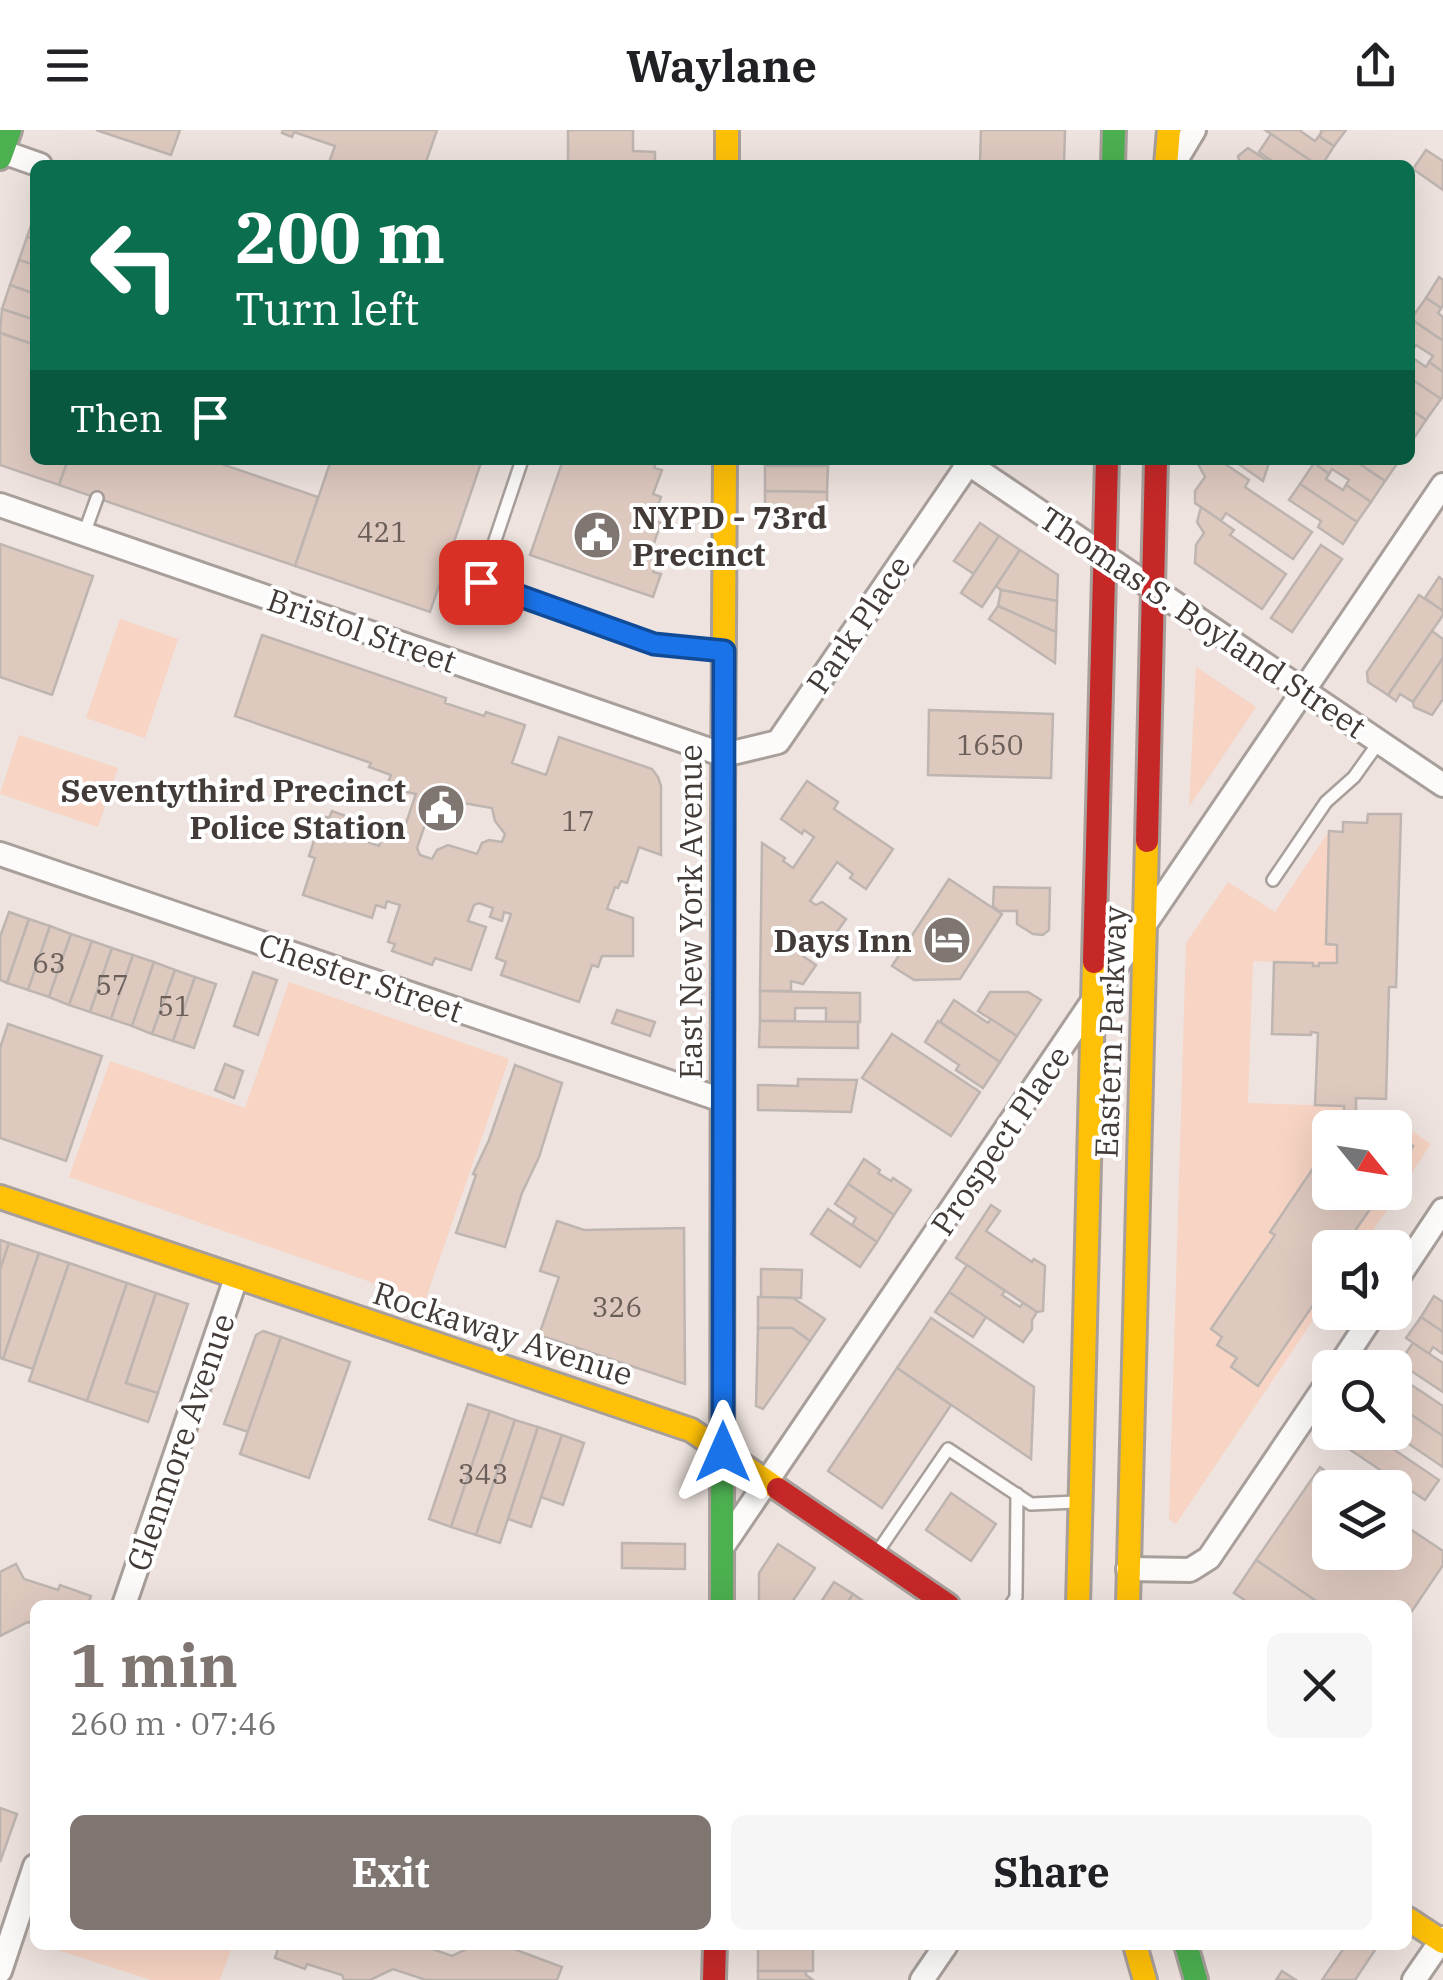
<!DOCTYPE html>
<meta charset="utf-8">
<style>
:root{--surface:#fff;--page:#f6f6f6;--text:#202124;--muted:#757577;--accent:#7f7671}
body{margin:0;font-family:"IBM Plex Serif",serif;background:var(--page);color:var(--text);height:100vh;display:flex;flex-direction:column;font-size:38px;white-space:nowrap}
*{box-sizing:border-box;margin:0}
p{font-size:32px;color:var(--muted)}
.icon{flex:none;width:55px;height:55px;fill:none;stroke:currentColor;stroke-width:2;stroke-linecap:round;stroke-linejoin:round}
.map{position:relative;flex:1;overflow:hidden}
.panel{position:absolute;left:30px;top:1470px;width:1382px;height:350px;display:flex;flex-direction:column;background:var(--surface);border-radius:15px;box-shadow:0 10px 40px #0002}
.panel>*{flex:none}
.top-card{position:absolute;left:30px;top:30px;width:1385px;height:305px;border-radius:15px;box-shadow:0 10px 40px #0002;background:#0b6e4f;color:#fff;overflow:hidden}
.needle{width:65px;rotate:120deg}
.controls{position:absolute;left:1312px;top:980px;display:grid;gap:20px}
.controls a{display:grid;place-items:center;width:100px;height:100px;border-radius:15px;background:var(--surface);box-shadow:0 10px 40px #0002;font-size:50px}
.pin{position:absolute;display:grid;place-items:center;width:85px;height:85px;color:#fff;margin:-42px;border-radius:20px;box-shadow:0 5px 15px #0006}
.me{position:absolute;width:110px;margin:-55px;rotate:0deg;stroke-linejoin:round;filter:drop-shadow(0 0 8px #0008)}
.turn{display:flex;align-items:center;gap:35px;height:210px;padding:0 40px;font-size:45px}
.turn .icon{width:130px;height:130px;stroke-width:2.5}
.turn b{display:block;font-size:70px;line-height:85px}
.then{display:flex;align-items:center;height:95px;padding:0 40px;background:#0003;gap:20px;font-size:38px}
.round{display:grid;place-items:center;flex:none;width:105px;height:105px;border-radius:15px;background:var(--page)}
.overview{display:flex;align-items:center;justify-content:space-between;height:170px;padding:0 40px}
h1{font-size:60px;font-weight:700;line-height:75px;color:var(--accent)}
.action{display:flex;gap:20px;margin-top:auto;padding:20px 40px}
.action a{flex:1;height:115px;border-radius:15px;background:var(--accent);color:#fff;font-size:40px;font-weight:700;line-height:115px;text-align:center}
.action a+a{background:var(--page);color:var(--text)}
header{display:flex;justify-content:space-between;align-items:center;height:130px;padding:0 40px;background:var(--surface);font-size:45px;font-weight:700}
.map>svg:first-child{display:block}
.green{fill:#f7d4c4}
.building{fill:#dec9bf;stroke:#beb5b1;stroke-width:2.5;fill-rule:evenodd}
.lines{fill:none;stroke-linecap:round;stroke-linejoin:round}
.lane-casing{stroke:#a89f9b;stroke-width:16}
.street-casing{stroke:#a89f9b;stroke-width:28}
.fast-casing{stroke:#a89f9b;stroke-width:28}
.slow-casing{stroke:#a89f9b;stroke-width:28}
.jam-casing{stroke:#a89f9b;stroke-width:28}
.lane{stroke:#fcfbfa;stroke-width:11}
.street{stroke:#fcfbfa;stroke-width:22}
.fast{stroke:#4caf50;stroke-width:22}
.slow{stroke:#ffc107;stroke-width:22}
.jam{stroke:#c62828;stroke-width:22}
.route-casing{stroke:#114b97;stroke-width:25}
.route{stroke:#1a73e8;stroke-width:18}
.labels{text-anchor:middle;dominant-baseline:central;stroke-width:8;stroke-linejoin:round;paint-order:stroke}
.number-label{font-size:28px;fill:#6a5e59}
.poi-label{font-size:32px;font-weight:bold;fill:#433b37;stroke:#fff;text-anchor:end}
.street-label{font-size:32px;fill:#433b37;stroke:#fff}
</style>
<header><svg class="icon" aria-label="menu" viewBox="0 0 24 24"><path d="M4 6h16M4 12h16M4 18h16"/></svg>Waylane<svg class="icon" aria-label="share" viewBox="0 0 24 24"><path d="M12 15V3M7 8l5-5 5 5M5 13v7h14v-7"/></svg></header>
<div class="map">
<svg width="1443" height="1850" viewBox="0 0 1443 1850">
<rect width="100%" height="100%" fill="#eee3de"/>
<g class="green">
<path d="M120 489 178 509 145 608 86 588Z"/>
<path d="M1196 537 1256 577 1189 677Z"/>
<path d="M19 605 118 638 98 697 0 664Z"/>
<path d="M1329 701 1326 814 1337 815V833H1320L1319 836H1313L1312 833 1253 831 1248 973 1344 976V993L1341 997 1330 998V1013L1270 1101 1275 1105 1211 1199 1222 1207 1217 1215 1237 1228 1232 1238 1258 1255 1330 1150V1165L1176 1394 1169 1389 1186 813 1228 752 1275 782Z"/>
<path d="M289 852 509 929 425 1171 69 1047 110 931 245 978Z"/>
<path d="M1402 994 1431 1014 1362 1117H1352L1355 1112 1350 1108 1382 1063 1395 1062V1043L1413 1016 1396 1003Z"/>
<path d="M42 1815H229L231 1820 220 1850H151Z"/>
</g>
<g class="building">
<path d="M96 0H180L171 25Z"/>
<path d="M283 0H437L425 35H328L335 16 294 2 292 7 282 3Z"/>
<path d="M568 0H633V21L655 22V35H568Z"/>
<path d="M981 0H1065L1064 35 980 33Z"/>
<path d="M1265 0H1299L1315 11 1319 6 1334 16 1322 35H1317Z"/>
<path d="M1320 0H1346L1334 16 1319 6 1322 1Z"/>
<path d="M1271 4 1317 35H1278L1259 22Z"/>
<path d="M1248 18 1274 35H1236L1239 30 1238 26Z"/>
<path d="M1426 20 1443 31V60L1413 39Z"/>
<path d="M35 84V110L27 107Z"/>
<path d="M27 107 35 110V135L19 130Z"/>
<path d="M19 130 35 135V164L10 155Z"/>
<path d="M1439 147 1443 150V175L1441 178 1426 168Z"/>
<path d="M10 155 35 164V190L2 179Z"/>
<path d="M1426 168 1441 178 1438 183 1443 187V211L1411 189Z"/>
<path d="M2 179 35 190V215L0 203Z"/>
<path d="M1411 189 1443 211V242L1429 232 1433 226 1416 215 1412 221 1410 219Z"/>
<path d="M0 203 35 215V330H68L59 355 0 335Z"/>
<path d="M1410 226 1426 237 1429 232 1443 242V266L1441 269 1410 248Z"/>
<path d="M1410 248 1441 269 1426 290 1410 279Z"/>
<path d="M1410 279 1426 290 1412 311 1410 309Z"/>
<path d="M68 330H210L318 367 295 436 59 355Z"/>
<path d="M331 330H482L430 482 295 436Z"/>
<path d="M563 330H657L654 338 662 340 653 364 661 367 653 390 661 393 653 416 661 419 653 442 661 444 653 467 530 425Z"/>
<rect x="765" y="330" width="63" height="6"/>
<path d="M1196 330H1219L1249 350 1245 357 1312 402 1293 429 1226 383 1221 391 1195 373V361L1205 347Z"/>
<path d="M1233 330H1270L1263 351Z"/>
<path d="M1316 330H1354L1385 351 1371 372 1346 355 1349 350 1332 339 1329 344 1314 333Z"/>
<path d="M1354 330H1397L1399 331 1385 351Z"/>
<path d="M1314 333 1329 344 1326 349 1343 360 1346 355 1371 372 1357 392 1300 354Z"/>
<path d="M765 336H828L827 362 765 361Z"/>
<path d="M1300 354 1357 392 1343 414 1318 397 1321 391 1289 370Z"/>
<path d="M765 361 827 362V386H765Z"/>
<path d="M1201 377 1234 400 1230 405 1286 444 1262 479 1195 433 1196 415 1204 403 1197 392Z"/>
<path d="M980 393 999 406 974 444 954 431Z"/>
<path d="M999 406 1020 420 982 477 961 463Z"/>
<path d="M0 414 93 446 52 565 0 547Z"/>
<path d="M1321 415 1342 429 1292 502 1271 488Z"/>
<path d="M1020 420 1058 445 1057 471 1001 460 996 456Z"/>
<path d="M1439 447 1443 450V481L1425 468Z"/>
<path d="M1001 460 1057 471 1056 502 998 476Z"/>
<path d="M1419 465 1443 481V485L1388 565 1368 552 1367 542Z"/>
<path d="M998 476 1056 502 1055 533 989 489Z"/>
<path d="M1432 501 1443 509V528L1413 572 1400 564 1396 571 1388 565Z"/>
<path d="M262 505 446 568 445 573 484 586 486 582 525 595 512 633 546 645 559 607 652 639 658 647 661 656V725L639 717 627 753 621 751 618 758 615 757 607 779 633 788V826H602L598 837 592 835 579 872 501 845 506 832 496 828 511 784 504 782 502 791 490 787 493 778 479 773 474 775 468 791 486 797 471 840 435 828 432 835 392 821 395 814 388 812 400 775 387 771 385 778 376 775 372 788 303 765 315 728 309 726 322 686 329 688 332 681 368 694 362 710 379 716 384 699 402 705 416 664 386 658 391 645 369 637 371 633 235 586ZM434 668 492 678 495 691 505 704 502 712 489 710 482 713 477 724 448 715 437 720 432 729 420 725 417 718Z"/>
<path d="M1443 528V569L1432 585 1414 577 1413 572Z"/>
<path d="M929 580 1053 584 1051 648 928 645Z"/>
<path d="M807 651 838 672 834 679 893 719 866 759 850 748 853 744 837 732 810 771 816 775 822 772 846 789 823 822 810 813 812 810 805 805 794 820 816 835 803 854 791 851V861H760L762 713 785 728 783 731 793 738 814 707 804 700 802 704 781 689Z"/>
<path d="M1368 684H1401L1396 857H1389L1386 969 1356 968V982L1344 981V976L1315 975 1318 903 1311 902V905L1272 904 1274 832 1313 833V836H1319V833H1337V815L1326 814 1329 701 1343 702V692L1367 693Z"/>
<path d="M949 749 1002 784 960 849 914 850 892 836Z"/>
<path d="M994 757 1050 758 1049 800 1043 805 1033 804 1017 794V781H999L993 776Z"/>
<path d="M9 782 29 789 7 853 0 850V807Z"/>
<path d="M29 789 50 796 28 860 7 853Z"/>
<path d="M50 796 71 804 49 867 28 860Z"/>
<path d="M71 804 92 811 69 875 49 867Z"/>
<path d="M92 811 112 818 90 882 69 875Z"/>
<path d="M112 818 133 825 111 889 90 882Z"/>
<path d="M133 825 154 832 132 896 111 889Z"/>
<path d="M154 832 175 840 152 904 132 896Z"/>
<path d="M175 840 195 847 173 911 152 904Z"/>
<path d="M253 842 277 850 258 905 234 896Z"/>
<path d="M195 847 216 854 194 918 173 911Z"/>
<path d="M760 861 860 863V892H826V878H795V891H760Z"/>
<path d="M990 862H1028L1041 870 1017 906 978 881Z"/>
<path d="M954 870 988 893 991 889 1017 906 1000 932 940 892Z"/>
<path d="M617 880 655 892 650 906 612 893Z"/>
<path d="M760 891 858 892V918L759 917Z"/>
<path d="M938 891 1000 932 983 958 956 940 959 935 925 912Z"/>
<path d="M8 894 102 926 66 1031 0 1008V918Z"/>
<path d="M892 904 980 962 951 1006 862 948Z"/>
<path d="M225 934 243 941 234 968 215 960Z"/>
<path d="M515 935 562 953 539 1027 522 1063 505 1117 456 1103 476 1045 473 1044 489 1010Z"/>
<path d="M798 949 857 950 851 982 758 980V955L798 956Z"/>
<path d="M1344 981 1356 982 1355 988 1369 998H1341L1344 993Z"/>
<path d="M1395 1003 1413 1016 1395 1043Z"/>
<path d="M1330 1013V1062H1382L1350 1108 1356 1112 1352 1118H1330V1150L1258 1256 1231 1237 1237 1228 1217 1215 1222 1207 1211 1199 1275 1105 1270 1102Z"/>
<path d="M864 1029 880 1040 878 1043 891 1051 893 1048 911 1060 894 1085 848 1054Z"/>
<path d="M848 1054 894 1085 877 1112 852 1095 856 1088 835 1074Z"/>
<path d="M991 1075 1000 1081 986 1101 1032 1132 1034 1129 1045 1136 1043 1181 1037 1182 956 1128Z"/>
<path d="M828 1079 877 1112 860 1137 811 1104Z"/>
<path d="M557 1091 584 1100 684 1098 685 1254 539 1205 559 1147 540 1141Z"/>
<path d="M0 1110 9 1113 0 1140Z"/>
<path d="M9 1113 39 1123 3 1229 0 1228V1140Z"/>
<path d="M39 1123 69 1133 33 1239 3 1229Z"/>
<path d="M69 1133 127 1153 87 1271 29 1251Z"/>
<path d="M967 1135 1005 1161 1002 1165 1020 1177 1023 1173 1037 1182 1032 1190V1199L1023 1212 949 1162Z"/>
<path d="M761 1139 802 1140 801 1168 761 1167Z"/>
<path d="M127 1153 156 1163 126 1253 158 1263 148 1292 87 1271Z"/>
<path d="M949 1162 986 1187 973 1207 935 1182Z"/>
<path d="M156 1163 188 1174 158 1263 126 1253Z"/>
<path d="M1434 1166 1443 1172V1202L1421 1187Z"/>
<path d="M758 1167 793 1168 825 1189 810 1211 792 1198H758Z"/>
<path d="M1421 1187 1443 1202V1224L1433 1217 1429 1224 1406 1208Z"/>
<path d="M931 1188 1034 1257 1031 1329 897 1238Z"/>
<path d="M758 1198H792L810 1211 763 1279 756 1276Z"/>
<path d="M263 1201 281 1207 248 1302 224 1294 256 1205Z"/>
<path d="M281 1207 350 1232 309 1348 240 1324Z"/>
<path d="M1413 1213 1443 1233V1262L1399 1233Z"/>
<path d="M897 1238 951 1275 882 1378 828 1341Z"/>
<path d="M1395 1244 1443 1276V1306L1395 1274Z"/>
<path d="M468 1274 490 1281 451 1397 429 1389Z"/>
<path d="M1395 1274 1443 1306V1337L1391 1302H1395Z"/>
<path d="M490 1281 515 1290 476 1405 451 1397Z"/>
<path d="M515 1290 538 1297 500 1413 476 1405Z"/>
<path d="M538 1297 562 1305 531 1397 508 1389Z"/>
<path d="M1351 1302H1368L1439 1350 1425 1370 1343 1315Z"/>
<path d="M562 1305 584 1313 563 1375 541 1367Z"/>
<path d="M1320 1337 1347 1358H1330V1422H1395V1389L1443 1421V1435L1408 1487V1475H1322L1256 1430Z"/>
<path d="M951 1363 996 1394 971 1431 926 1400Z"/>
<path d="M622 1413 685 1414V1439L622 1438Z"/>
<path d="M778 1414 815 1438 790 1475H759V1443Z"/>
<path d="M1256 1430 1322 1475H1252L1234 1463Z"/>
<path d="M16 1434 24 1449 58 1460 60 1455 91 1466 88 1475H35V1495L28 1492 0 1506V1442Z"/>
<path d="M834 1452 853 1464 846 1475H819Z"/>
<path d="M853 1464 869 1475H846Z"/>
<path d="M0 1678 17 1684 0 1732Z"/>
<path d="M279 1815H421L452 1826 475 1815H503L562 1837 557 1850H426L393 1839 370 1850H344L342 1845 307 1834 305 1839 275 1828Z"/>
<rect x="758" y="1815" width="55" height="26"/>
<path d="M1346 1815H1374L1377 1817 1355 1850H1322Z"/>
<path d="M758 1841H806V1845L813 1850H758Z"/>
<path d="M1282 1841 1296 1850H1276Z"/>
</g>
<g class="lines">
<g class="lane-casing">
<g id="lane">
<path d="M522 330 481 452 654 514 720 521"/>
<path d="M84 404 97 368"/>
<path d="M1273 750 1326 672 1354 647 1379 612"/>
<path d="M876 1424 948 1319 1031 1374 1076 1372"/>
<path d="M1011 1475 1016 1467 1017 1364"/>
</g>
</g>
<g class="street-casing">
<g id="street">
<path d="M0 21 40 35"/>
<path d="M1173 35 1194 0"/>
<path d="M963 330 1443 655"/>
<path d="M0 375 724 625 778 612 971 330"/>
<path d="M0 724 722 970"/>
<path d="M1395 1152 1443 1080"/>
<path d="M1338 1238 1375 1182"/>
<path d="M723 1416 1443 355"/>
<path d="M1128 1439 1190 1440 1209 1428 1330 1249"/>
<path d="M124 1475 236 1148"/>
<path d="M0 1841 35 1736"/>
<path d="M922 1850 946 1815"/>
<path d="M1414 1850 1443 1808"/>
</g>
</g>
<g class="fast-casing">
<g id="fast">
<path d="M0 28 10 0"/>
<path d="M1113 35 1114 0"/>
<path d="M722 1475 723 674"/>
<path d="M1186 1815 1196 1850"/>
</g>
</g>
<g class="slow-casing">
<g id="slow">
<path d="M727 0V35"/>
<path d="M1166 35 1169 0"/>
<path d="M723 674 725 330"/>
<path d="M0 1067 691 1300 778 1359"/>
<path d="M1078 1475 1094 832"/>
<path d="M1128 1475 1147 711"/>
<path d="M1408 1789 1443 1812"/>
<path d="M1135 1815 1145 1850"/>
</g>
</g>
<g class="jam-casing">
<g id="jam">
<path d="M1147 711 1156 330"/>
<path d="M1094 832 1107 330"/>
<path d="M778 1359 948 1475"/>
<path d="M714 1850 715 1815"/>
</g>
</g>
<use href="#lane" class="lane"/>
<use href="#street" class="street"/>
<use href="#fast" class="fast"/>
<use href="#slow" class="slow"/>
<use href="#jam" class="jam"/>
</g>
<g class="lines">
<g class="route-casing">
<path id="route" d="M481 452 654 514 724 521 723 1322"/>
</g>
<use href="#route" class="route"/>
</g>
<defs>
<g id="civic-disc" transform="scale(2.5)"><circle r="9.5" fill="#7f7671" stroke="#fff"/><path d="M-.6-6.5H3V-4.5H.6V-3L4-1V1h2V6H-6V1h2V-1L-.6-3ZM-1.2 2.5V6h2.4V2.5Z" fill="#fff"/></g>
<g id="hotel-disc" transform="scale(2.5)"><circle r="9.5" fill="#7f7671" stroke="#fff"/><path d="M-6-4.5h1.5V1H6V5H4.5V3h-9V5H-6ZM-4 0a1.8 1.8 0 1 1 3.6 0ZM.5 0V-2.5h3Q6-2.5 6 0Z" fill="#fff"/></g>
</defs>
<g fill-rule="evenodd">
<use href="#civic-disc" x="597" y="405"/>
<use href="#civic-disc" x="441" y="678"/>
<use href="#hotel-disc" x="947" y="810"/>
</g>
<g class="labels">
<g class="number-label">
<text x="382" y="401">421</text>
<text x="990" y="614">1650</text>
<text x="578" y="690">17</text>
<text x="49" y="832">63</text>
<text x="112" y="854">57</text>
<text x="174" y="875">51</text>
<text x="617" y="1176">326</text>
<text x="483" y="1343">343</text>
</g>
<g class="poi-label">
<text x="632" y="387" text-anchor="start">NYPD - 73rd<tspan x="632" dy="37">Precinct</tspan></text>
<text x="406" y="660">Seventythird Precinct<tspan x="406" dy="37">Police Station</tspan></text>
<text x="912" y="810">Days Inn</text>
</g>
<g class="street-label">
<text transform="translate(1203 492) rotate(34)">Thomas S. Boyland Street</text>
<text transform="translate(858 494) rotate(-56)">Park Place</text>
<text transform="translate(362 500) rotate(19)">Bristol Street</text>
<text transform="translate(690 782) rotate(-90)">East New York Avenue</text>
<text transform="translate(361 847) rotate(19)">Chester Street</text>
<text transform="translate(1110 902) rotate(-88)">Eastern Parkway</text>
<text transform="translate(1000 1010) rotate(-56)">Prospect Place</text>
<text transform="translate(503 1203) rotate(18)">Rockaway Avenue</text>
<text transform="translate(180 1312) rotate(-71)">Glenmore Avenue</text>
</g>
</g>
</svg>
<div class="controls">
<a><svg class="needle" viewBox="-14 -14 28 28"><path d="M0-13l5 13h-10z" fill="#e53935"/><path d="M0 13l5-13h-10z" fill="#757577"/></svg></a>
<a><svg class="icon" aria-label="sound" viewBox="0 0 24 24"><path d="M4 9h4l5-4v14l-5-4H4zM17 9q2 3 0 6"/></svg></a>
<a><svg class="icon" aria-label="search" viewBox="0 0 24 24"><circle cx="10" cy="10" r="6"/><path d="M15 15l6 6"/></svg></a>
<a><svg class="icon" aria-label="layers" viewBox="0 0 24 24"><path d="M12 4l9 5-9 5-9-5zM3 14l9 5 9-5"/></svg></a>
</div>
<div class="pin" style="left:481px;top:452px;background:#d93025"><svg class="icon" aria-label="arrive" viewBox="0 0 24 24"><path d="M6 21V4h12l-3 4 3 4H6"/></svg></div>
<svg class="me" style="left:723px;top:1322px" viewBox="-20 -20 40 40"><path d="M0-17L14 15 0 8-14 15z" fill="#1a73e8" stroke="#fff" stroke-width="4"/></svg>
<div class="top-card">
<div class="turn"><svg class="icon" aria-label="left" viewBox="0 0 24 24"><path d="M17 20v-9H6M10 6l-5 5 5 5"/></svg><div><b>200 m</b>Turn left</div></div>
<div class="then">Then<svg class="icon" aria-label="arrive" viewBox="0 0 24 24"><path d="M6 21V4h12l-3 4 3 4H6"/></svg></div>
</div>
<section class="panel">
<div class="overview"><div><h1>1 min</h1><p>260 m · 07:46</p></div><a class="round"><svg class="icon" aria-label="close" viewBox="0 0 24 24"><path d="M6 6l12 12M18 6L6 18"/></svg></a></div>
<div class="action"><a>Exit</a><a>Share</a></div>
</section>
</div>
